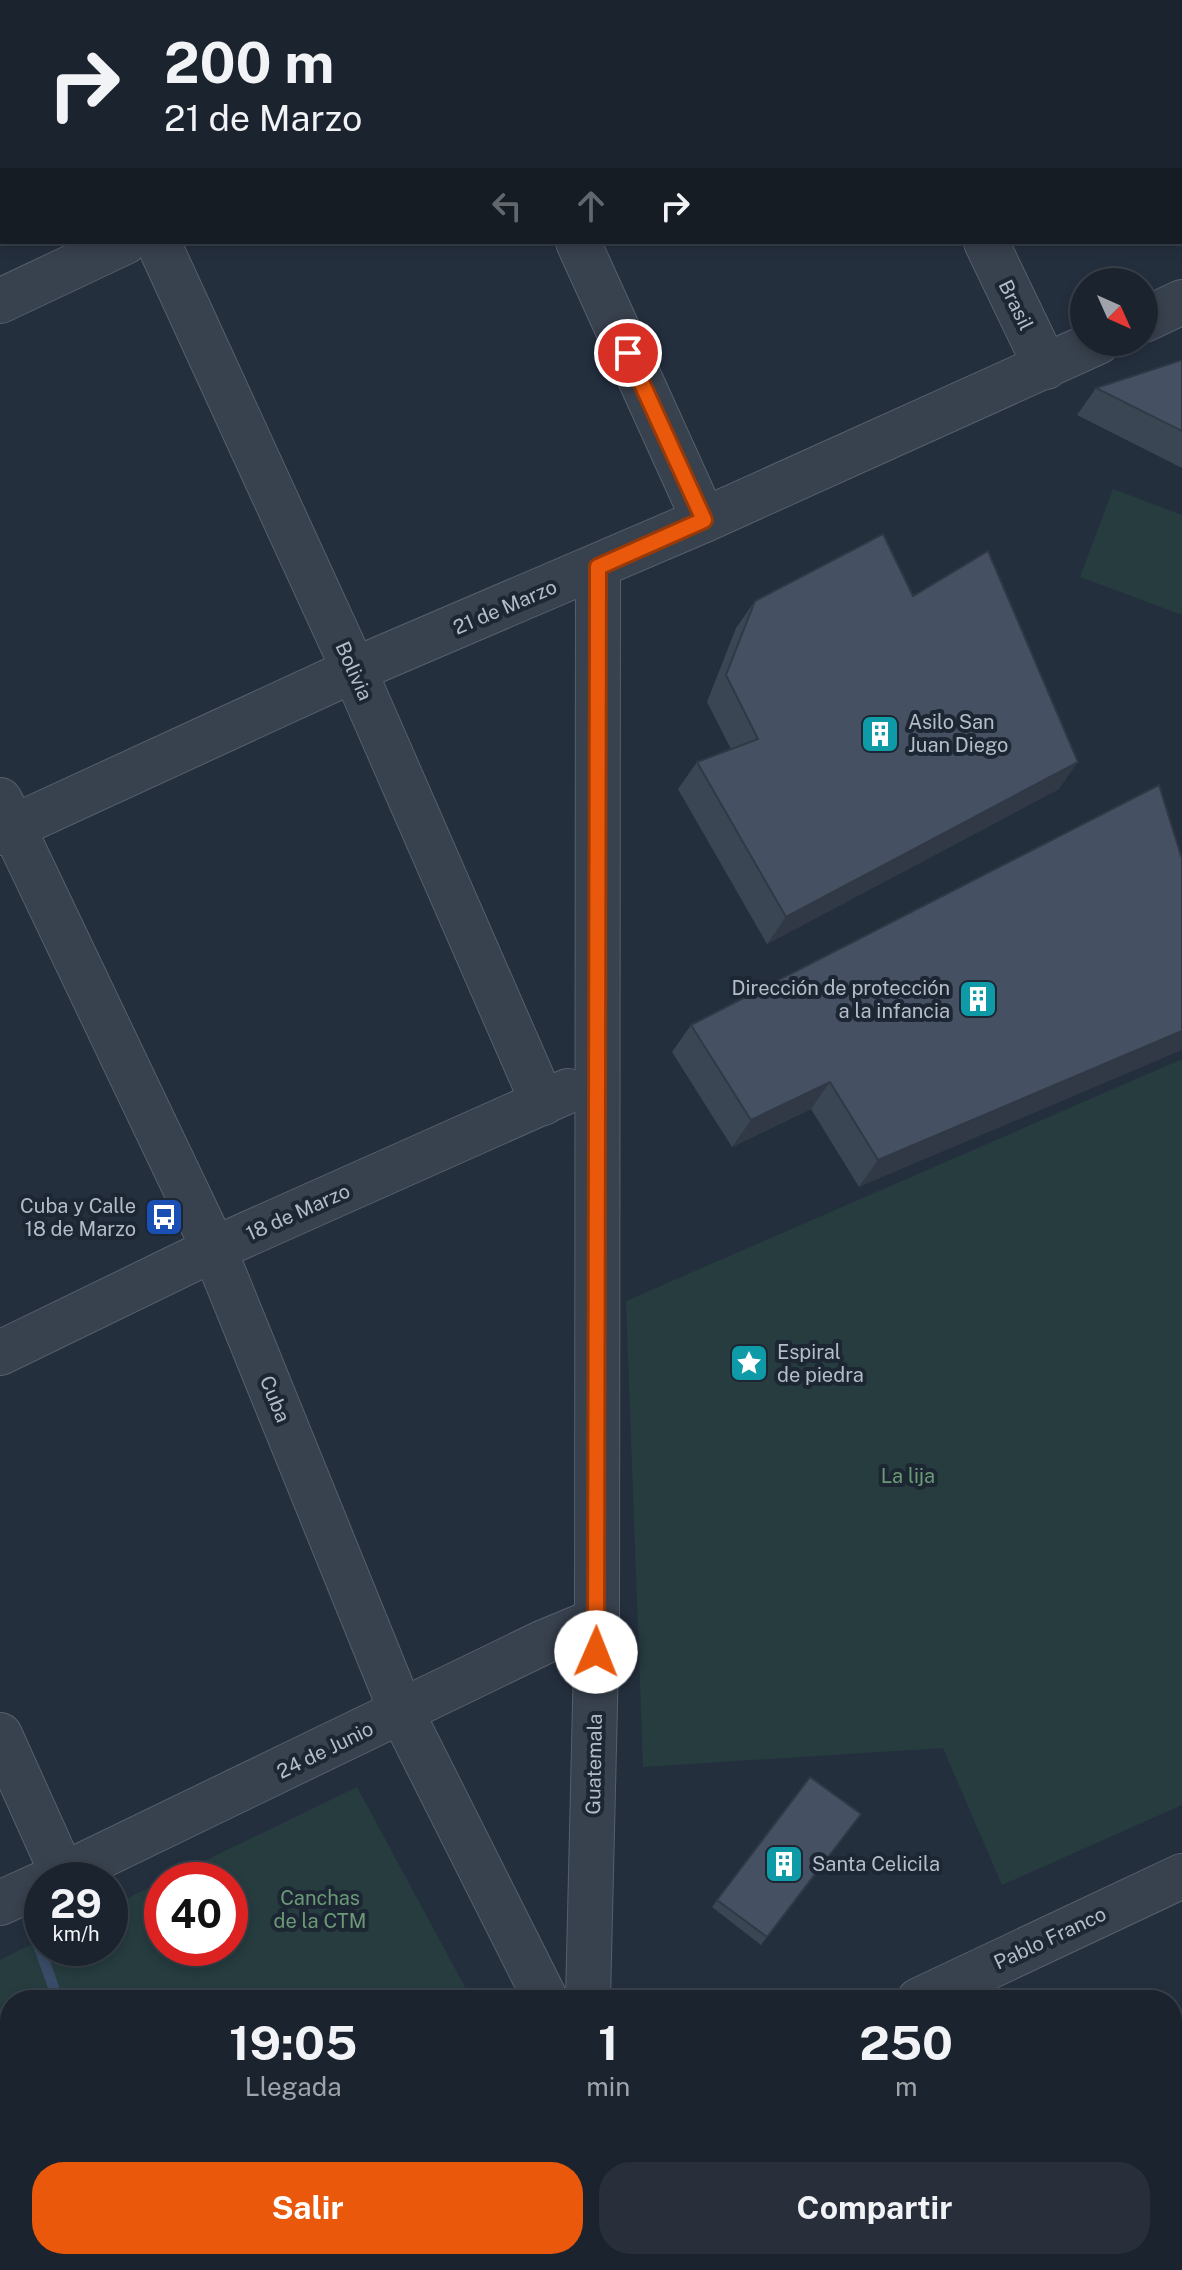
<!DOCTYPE html>
<html lang="es">
<meta charset="utf-8">
<style>
:root{--surface:#1b232e;--page:#282f3a;--text:#f1f3f6;--muted:#a0a4aa;--line:#39404a;--accent:#ea580c}
body{margin:0;font-family:"Public Sans",sans-serif;background:var(--page);color:var(--text);height:100vh;display:flex;flex-direction:column;font-size:30px;white-space:nowrap}
*{box-sizing:border-box;margin:0}
p{font-size:26px;color:var(--muted)}
.icon{flex:none;width:44px;height:44px;fill:none;stroke:currentColor;stroke-width:2;stroke-linecap:round;stroke-linejoin:round}
.map{position:relative;flex:1;overflow:hidden}
.details{position:absolute;left:0px;top:1990px;width:1182px;height:280px;display:flex;flex-direction:column;background:var(--surface);border-radius:32px 32px 0 0;box-shadow:0 4px 12px #0003,0 0 0 2px var(--line)}
.details>*{flex:none}
.hud{position:absolute;left:0px;top:0px;width:1182px;height:244px;box-shadow:0 4px 12px #0003,0 0 0 2px var(--line);background:#1b232e;color:var(--text);overflow:hidden}
.needle{width:52px;rotate:135deg}
.fabs{position:absolute;left:1070px;top:268px;display:grid;gap:16px}
.fabs a{display:grid;place-items:center;width:88px;height:88px;border-radius:50%;background:var(--surface);box-shadow:0 4px 12px #0003,0 0 0 2px var(--line);font-size:40px}
.speed{position:absolute;left:24px;top:1862px;display:flex;gap:16px;font-size:40px;font-weight:700;text-align:center}
.speed>*{display:grid;place-content:center;width:104px;height:104px;border-radius:50%;background:var(--surface);box-shadow:0 4px 12px #0003,0 0 0 2px var(--line);line-height:1}
.speed small{font-size:20px;font-weight:400}
.speed .limit{border:12px solid #d22;background:#fff;color:#111}
.pin{position:absolute;display:grid;place-items:center;width:68px;height:68px;color:#fff;margin:-34px;border:4px solid #fff;border-radius:50%;box-shadow:0 2px 8px #0007}
.me{position:absolute;width:88px;margin:-44px;rotate:1deg;stroke-linejoin:round;filter:drop-shadow(0 0 6px #0008)}
.turn{display:flex;align-items:center;gap:28px;height:168px;padding:0 32px;font-size:36px}
.turn .icon{width:104px;height:104px;stroke-width:2.5}
.turn b{display:block;font-size:56px;line-height:68px}
.lanes{display:flex;align-items:center;height:76px;padding:0 32px;background:#0003;justify-content:center;gap:40px;direction:ltr}
.lanes .off{opacity:.35}
.eta{display:flex;justify-content:space-evenly;align-items:center;height:136px;text-align:center}
.eta b{font-size:48px;font-weight:700;line-height:56px}
.primary-button{display:flex;gap:16px;margin-top:auto;padding:16px 32px}
.primary-button a{flex:1;height:92px;border-radius:32px;background:var(--accent);color:#fff;font-size:32px;font-weight:700;line-height:92px;text-align:center}
.primary-button a+a{background:var(--page);color:var(--text)}
.map>svg:first-child{display:block}
.green{fill:#263c3f}
.lines{fill:none;stroke-linecap:round;stroke-linejoin:round}
.stream{stroke:#394c67;stroke-width:11}
.minor-casing{stroke:#565f6c;stroke-width:46}
.minor{stroke:#38414e;stroke-width:44}
.wall{fill:#3b4654}
.shaded-wall{fill:#303945}
.building{fill:#455162;stroke:#303945;stroke-width:2}
.route-casing{stroke:#983908;stroke-width:20}
.route{stroke:#ea580c;stroke-width:14}
.labels{text-anchor:middle;dominant-baseline:central;stroke-width:8;stroke-linejoin:round;paint-order:stroke}
.street-label{font-size:20px;fill:#b4bcc9;stroke:#1d2633}
.poi-label{font-size:20px;fill:#b4bcc9;stroke:#1d2633;text-anchor:start}
.park-label{font-size:20px;fill:#6b9a76;stroke:#1d2633}
</style>
<div class="map">
<svg width="1182" height="2270" viewBox="0 0 1182 2270">
<rect width="100%" height="100%" fill="#242f3e"/>
<g class="green">
<path d="M1113 489 1182 515V615L1080 577Z"/>
<path d="M1182 1059V1805L1002 1885 943 1748 643 1767 626 1301Z"/>
<path d="M357 1787 472 2000H10V2260H613L618 2270H0V1960L42 1939V1948H110V1907L162 1881V1948H230V1880H165Z"/>
</g>
<g class="lines">
<g class="stream">
<path d="M36 1938 58 2000"/>
<path d="M0 2158 10 2139"/>
</g>
<g class="minor-casing">
<g id="minor">
<path d="M49 0 50 2"/>
<path d="M466 0 467 2"/>
<path d="M870 0 871 2"/>
<path d="M668 2 673 0"/>
<path d="M158 242 354 670 543 1103"/>
<path d="M578 242 704 520"/>
<path d="M986 242 1046 367"/>
<path d="M0 301 125 242"/>
<path d="M1144 320 1182 302"/>
<path d="M0 800 214 1249 402 1713 546 2000"/>
<path d="M0 833 354 670 704 520 1098 342"/>
<path d="M0 1353 214 1249 568 1091"/>
<path d="M0 1735 63 1875"/>
<path d="M52 1880 544 1642 597 1620"/>
<path d="M0 1903 42 1884"/>
<path d="M588 2000 597 1620 598 567"/>
<path d="M919 2000 1182 1876"/>
<path d="M665 2260 669 2270"/>
<path d="M1070 2260 1075 2270"/>
</g>
</g>
<use href="#minor" class="minor"/>
</g>
<g class="wall">
<path d="M1105 0H1182V114H1180V2H1106Z"/>
<path d="M1182 360V468L1077 415 1096 388Z"/>
<path d="M913 596 1059 789 767 944 678 789 697 762 731 749 707 702 736 628 755 601Z"/>
<path d="M1159 785 859 1187 811 1109 732 1147 672 1052 691 1025Z"/>
<path d="M810 1777 861 1814 761 1945 712 1907Z"/>
</g>
<g class="shaded-wall">
<path d="M1182 98V114H1180V99Z"/>
<path d="M1078 762 1059 789 767 944 786 917Z"/>
<path d="M1182 1031V1050L859 1187 878 1160Z"/>
<path d="M830 1082 811 1109 732 1147 751 1120Z"/>
</g>
<g class="building">
<path d="M1129 0H1182V98L1180 99V2H1130Z"/>
<path d="M1182 360V431L1096 388Z"/>
<path d="M883 534 913 596 988 551 1078 762 786 917 697 762 758 739 726 675 755 601Z"/>
<path d="M1159 785 1182 859V1031L878 1160 830 1082 751 1120 691 1025Z"/>
<path d="M810 1777 861 1814 767 1937 717 1900Z"/>
</g>
<g class="lines">
<g class="route-casing">
<path id="route" d="M596 1652 598 567 704 520 628 353"/>
</g>
<use href="#route" class="route"/>
</g>
<defs>
<g id="building-square" transform="scale(2)"><rect x="-9" y="-9" width="18" height="18" rx="4" fill="#0f9aa8" stroke="#1d2633"/><path d="M-4-6H4V6H1V3H-1V6H-4ZM-2.5-4.3h1.7v1.8h-1.7ZM.8-4.3h1.7v1.8H.8ZM-2.5-1h1.7V.8h-1.7ZM.8-1h1.7V.8H.8Z" fill="#fff"/></g>
<g id="bus-square" transform="scale(2)"><rect x="-9" y="-9" width="18" height="18" rx="4" fill="#1a4fb4" stroke="#1d2633"/><path d="M-5-6H5V4H4V6H2V4H-2V6H-4V4H-5ZM-3.5-4V0h7V-4ZM-3.5 1.2v1.5H-2V1.2ZM2 1.2v1.5H3.5V1.2Z" fill="#fff"/></g>
<g id="sight-square" transform="scale(2)"><rect x="-9" y="-9" width="18" height="18" rx="4" fill="#0f9aa8" stroke="#1d2633"/><path d="M0-6L1.8-2.2L6-1.7L2.9 1.2L3.7 5.4L0 3.3L-3.7 5.4L-2.9 1.2L-6-1.7L-1.8-2.2Z" fill="#fff"/></g>
</defs>
<g fill-rule="evenodd">
<use href="#building-square" x="880" y="734"/>
<use href="#building-square" x="978" y="999"/>
<use href="#bus-square" x="164" y="1217"/>
<use href="#sight-square" x="749" y="1363"/>
<use href="#building-square" x="784" y="1864"/>
</g>
<g class="labels">
<g class="street-label">
<text transform="translate(1016 305) rotate(64)">Brasil</text>
<text transform="translate(505 607) rotate(-23)">21 de Marzo</text>
<text transform="translate(354 671) rotate(66)">Bolivia</text>
<text transform="translate(298 1212) rotate(-24)">18 de Marzo</text>
<text transform="translate(275 1399) rotate(68)">Cuba</text>
<text transform="translate(325 1750) rotate(-26)">24 de Junio</text>
<text transform="translate(594 1764) rotate(-89)">Guatemala</text>
<text transform="translate(1050 1938) rotate(-25)">Pablo Franco</text>
</g>
<g class="poi-label">
<text x="908" y="722">Asilo San<tspan x="908" dy="23">Juan Diego</tspan></text>
<text x="950" y="988" text-anchor="end">Dirección de protección<tspan x="950" dy="23">a la infancia</tspan></text>
<text x="136" y="1206" text-anchor="end">Cuba y Calle<tspan x="136" dy="23">18 de Marzo</tspan></text>
<text x="777" y="1352">Espiral<tspan x="777" dy="23">de piedra</tspan></text>
<text x="812" y="1864">Santa Celicila</text>
</g>
<g class="park-label">
<text x="908" y="1476">La lija</text>
<text x="320" y="1898">Canchas<tspan x="320" dy="23">de la CTM</tspan></text>
</g>
</g>
</svg>
<div class="fabs">
<a><svg class="needle" viewBox="-14 -14 28 28"><path d="M0-13l5 13h-10z" fill="#e53935"/><path d="M0 13l5-13h-10z" fill="#a0a4aa"/></svg></a>
</div>
<div class="speed"><div>29<small>km/h</small></div><div class="limit">40</div></div>
<div class="pin" style="left:628px;top:353px;background:#d93025"><svg class="icon" aria-label="arrive" viewBox="0 0 24 24"><path d="M6 21V4h12l-3 4 3 4H6"/></svg></div>
<svg class="me" style="left:596px;top:1652px" viewBox="-20 -20 40 40"><circle r="19" fill="#fff"/><path d="M0-13L10 11 0 6-10 11z" fill="#ea580c"/></svg>
<div class="hud">
<div class="turn"><svg class="icon" aria-label="right" viewBox="0 0 24 24"><path d="M7 20v-9h11M14 6l5 5-5 5"/></svg><div><b>200 m</b>21 de Marzo</div></div>
<div class="lanes"><svg class="icon off" aria-label="left" viewBox="0 0 24 24"><path d="M17 20v-9H6M10 6l-5 5 5 5"/></svg><svg class="icon off" aria-label="ahead" viewBox="0 0 24 24"><path d="M12 20V5M6 11l6-6 6 6"/></svg><svg class="icon" aria-label="right" viewBox="0 0 24 24"><path d="M7 20v-9h11M14 6l5 5-5 5"/></svg></div>
</div>
<section class="details">
<div class="eta">
<div><b>19:05</b><p>Llegada</p></div>
<div><b>1</b><p>min</p></div>
<div><b>250</b><p>m</p></div>
</div>
<div class="primary-button"><a>Salir</a><a>Compartir</a></div>
</section>
</div>
